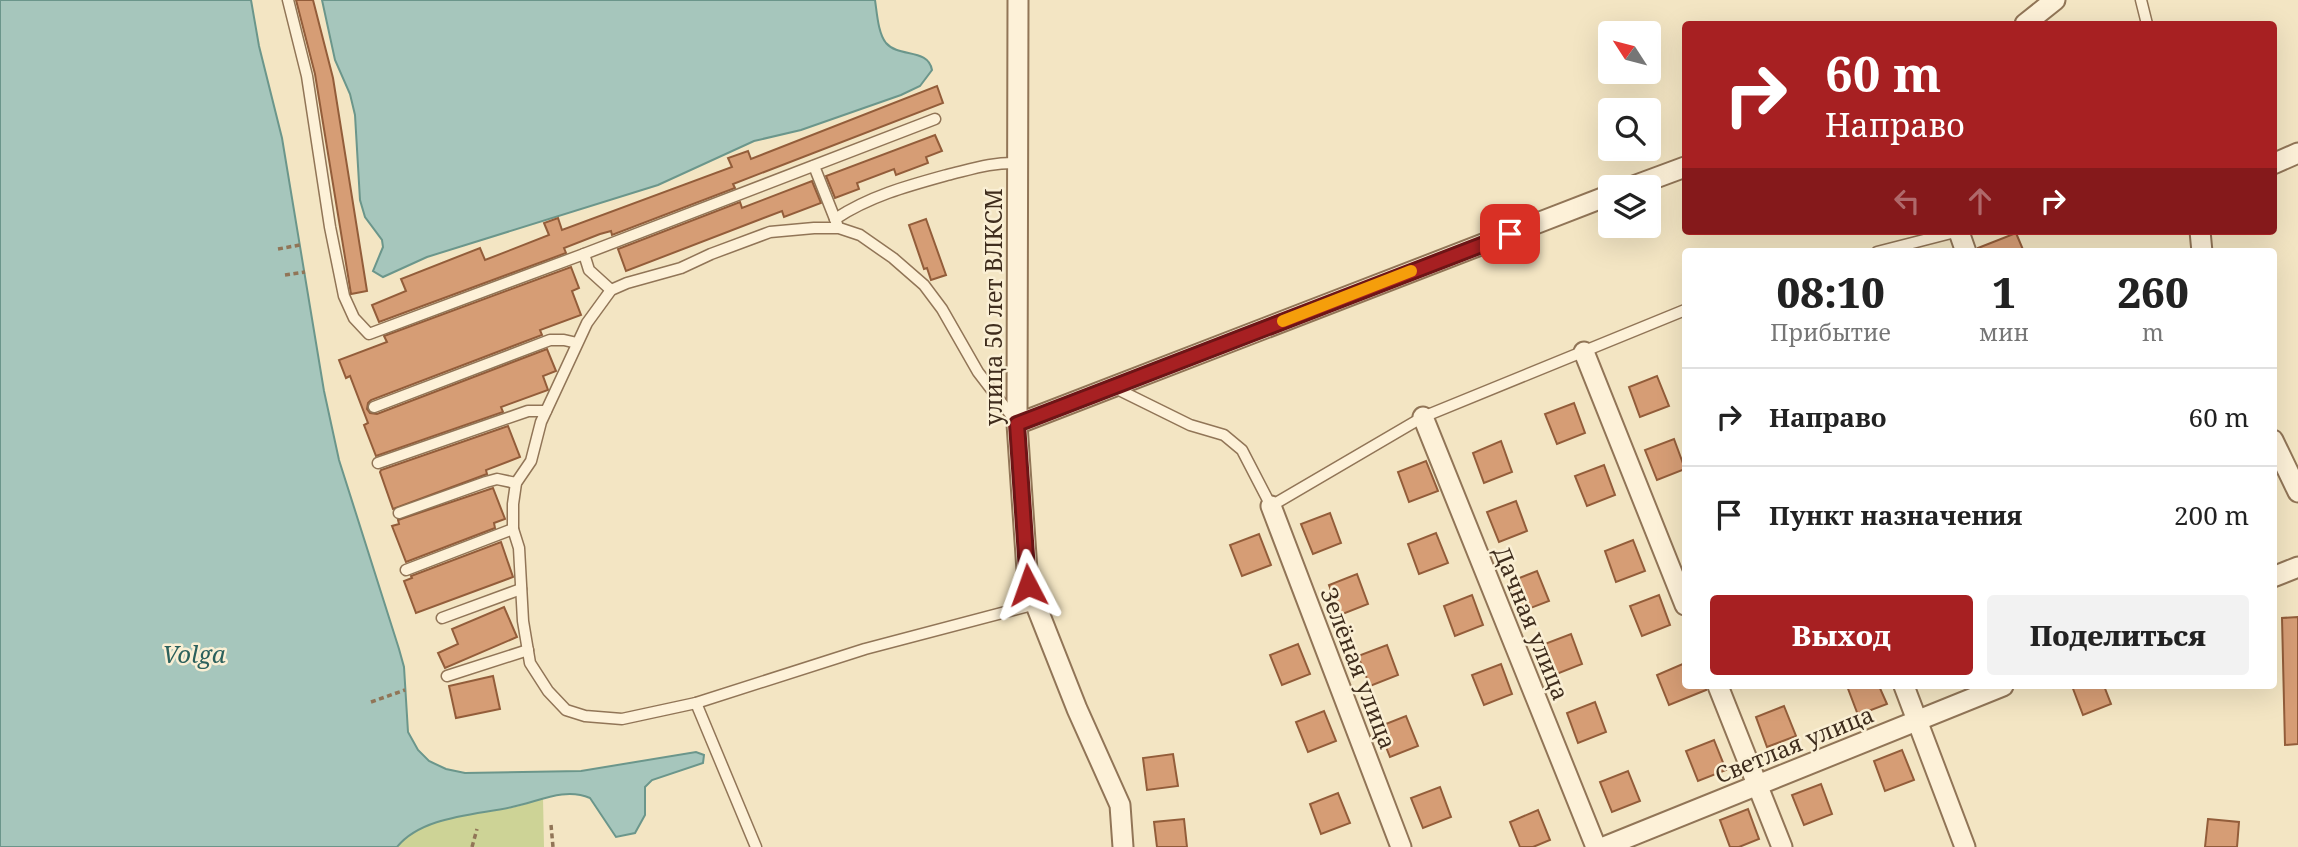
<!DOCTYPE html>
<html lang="ru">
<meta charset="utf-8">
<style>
:root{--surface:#fff;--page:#f2f2f2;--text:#222;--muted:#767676;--line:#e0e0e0;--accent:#a72022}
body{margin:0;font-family:"Noto Serif",serif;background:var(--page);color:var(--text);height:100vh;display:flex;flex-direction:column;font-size:26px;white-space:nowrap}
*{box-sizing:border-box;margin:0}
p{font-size:23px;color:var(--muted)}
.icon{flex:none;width:38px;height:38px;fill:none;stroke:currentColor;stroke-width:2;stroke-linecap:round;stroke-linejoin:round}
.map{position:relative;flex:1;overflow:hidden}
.panel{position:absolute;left:1682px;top:248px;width:595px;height:441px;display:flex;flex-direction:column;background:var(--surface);border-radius:7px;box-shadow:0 7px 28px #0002}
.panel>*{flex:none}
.hud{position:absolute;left:1682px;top:21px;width:595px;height:214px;border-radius:7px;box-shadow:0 7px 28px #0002;background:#a72022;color:#fff;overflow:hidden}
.needle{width:46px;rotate:306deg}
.buttons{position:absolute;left:1598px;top:21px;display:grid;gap:14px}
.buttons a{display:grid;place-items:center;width:63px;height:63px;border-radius:7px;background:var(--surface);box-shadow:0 7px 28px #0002;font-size:35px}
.pin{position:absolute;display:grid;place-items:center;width:60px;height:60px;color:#fff;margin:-30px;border-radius:14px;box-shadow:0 4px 10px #0006}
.me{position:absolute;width:77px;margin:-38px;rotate:356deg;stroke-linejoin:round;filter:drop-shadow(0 0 5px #0008)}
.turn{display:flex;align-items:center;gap:24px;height:147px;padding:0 28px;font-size:32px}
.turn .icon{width:91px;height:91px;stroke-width:2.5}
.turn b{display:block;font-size:49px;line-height:60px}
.lanes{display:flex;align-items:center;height:66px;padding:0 28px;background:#0003;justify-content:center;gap:35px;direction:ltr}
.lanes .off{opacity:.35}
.eta{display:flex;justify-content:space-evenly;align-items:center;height:119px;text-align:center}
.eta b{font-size:42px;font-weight:800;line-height:49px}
.cta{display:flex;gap:14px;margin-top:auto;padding:14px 28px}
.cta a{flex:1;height:80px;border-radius:7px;background:var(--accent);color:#fff;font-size:28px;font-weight:800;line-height:80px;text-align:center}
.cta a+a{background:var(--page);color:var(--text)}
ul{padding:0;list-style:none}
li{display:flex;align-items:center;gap:21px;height:98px;padding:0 28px;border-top:2px solid var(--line)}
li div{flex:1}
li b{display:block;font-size:26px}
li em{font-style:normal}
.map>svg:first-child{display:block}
.green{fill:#cdd396}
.water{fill:#a6c6bc;stroke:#6b968b;stroke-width:2}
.building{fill:#d69d75;stroke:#935d3a;stroke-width:2}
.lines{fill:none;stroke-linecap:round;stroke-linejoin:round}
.lane-casing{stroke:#917557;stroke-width:13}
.street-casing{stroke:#917557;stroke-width:23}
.path{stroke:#917557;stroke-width:3.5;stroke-dasharray:5 3.5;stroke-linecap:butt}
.lane{stroke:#fdf1d8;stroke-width:10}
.street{stroke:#fdf1d8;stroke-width:19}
.route-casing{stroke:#6d1516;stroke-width:18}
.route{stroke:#a72022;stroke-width:12}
.slow{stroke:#f59e0b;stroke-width:12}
.labels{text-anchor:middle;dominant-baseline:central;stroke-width:5;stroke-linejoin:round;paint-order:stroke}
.street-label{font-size:23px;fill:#3f2d1d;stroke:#faefd4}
.water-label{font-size:24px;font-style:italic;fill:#2b605c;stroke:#faefd4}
</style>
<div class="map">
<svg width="2298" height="847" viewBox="0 0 2298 847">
<rect width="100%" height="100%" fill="#f3e5c3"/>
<path class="green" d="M543 798 544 847H397C422 816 475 815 511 808 521 806 532 802 543 798Z"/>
<g class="water">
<path d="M0 0H251L259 46 282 138 324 391 339 460 399 649 404 667 408 732 418 750 429 761 446 769 465 773 581 771 696 752 704 755 703 763 652 780 645 787V815L635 833 616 837 590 798C564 787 538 802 512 807 476 815 422 816 397 847H0Z"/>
<path d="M322 0H875C877 13 878 33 886 43 899 58 928 48 932 70L920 86 901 95 801 130 754 141 658 185 427 257 383 277 373 271 383 247 382 240 365 217 360 200 355 115 350 94 335 60Z"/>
</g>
<g class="building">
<path d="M296 0H313L333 78 367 291 351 294 315 74Z"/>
<path d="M937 86 943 103 733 184 735 188 612 235 611 231 600 234 564 248 566 253 379 322 372 305 406 291 401 279 480 248 485 260 549 235 544 223 558 218 562 230 732 167 728 158 748 151 751 159Z"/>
<path d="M935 135 942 151 926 157 928 163 896 175 894 169 857 183 859 189 835 198 826 176Z"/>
<path d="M812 181 821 203 784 217 782 211 626 271 618 249 740 202 742 208Z"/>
<path d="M926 219 946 275 931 280 927 268 924 269 909 225Z"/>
<path d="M2016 233 2024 252H1978V248Z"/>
<path d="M571 267 579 288 572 291 581 315 540 330 542 335 371 400 368 403 367 409 370 413 377 414 547 349 556 371 543 376 548 390 501 407 503 412 376 456 364 425 368 423 350 376 346 378 339 360 387 342 384 336Z"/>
<path d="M1657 376 1669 406 1640 417 1629 387Z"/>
<path d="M1574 403 1585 433 1557 444 1545 414Z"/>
<path d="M508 426 520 457 486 470 487 474 393 509 380 472 381 470Z"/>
<path d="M1674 439 1685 469 1657 480 1645 450Z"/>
<path d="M1501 441 1512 472 1484 483 1473 453Z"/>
<path d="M1426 461 1438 491 1409 502 1398 472Z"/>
<path d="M1604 465 1615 495 1587 506 1575 476Z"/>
<path d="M493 488 505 519 494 523 495 528 406 562 392 526 399 524 398 520Z"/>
<path d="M1516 501 1527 531 1499 542 1487 512Z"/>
<path d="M1330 513 1341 543 1313 554 1301 524Z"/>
<path d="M1436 533 1448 563 1419 574 1408 544Z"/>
<path d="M1259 534 1271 565 1242 576 1230 545Z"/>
<path d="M1633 540 1645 571 1616 582 1605 551Z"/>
<path d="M501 542 513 577 416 613 404 581 412 578 411 576Z"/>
<path d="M1537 571 1549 601 1520 612 1509 582Z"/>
<path d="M1357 574 1368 604 1340 615 1329 585Z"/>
<path d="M1472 595 1483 625 1455 636 1444 606Z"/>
<path d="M1659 595 1670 625 1642 636 1630 606Z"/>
<path d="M504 607 517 637 445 668 438 653 458 644 452 629Z"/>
<path d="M2298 617V744L2285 745 2282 618Z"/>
<path d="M1571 634 1582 664 1554 675 1542 645Z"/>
<path d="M1298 644 1310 674 1282 685 1270 655Z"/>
<path d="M1387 645 1398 675 1370 686 1358 656Z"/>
<path d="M1685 663V686H1706V690L1669 705 1657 675Z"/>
<path d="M1501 664 1512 694 1484 705 1472 675Z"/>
<path d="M493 676 500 709 456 718 449 686Z"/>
<path d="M1847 686H1879L1887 704 1858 715Z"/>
<path d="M2072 686H2104L2111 704 2083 715Z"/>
<path d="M1595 702 1606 732 1578 743 1567 713Z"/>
<path d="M1784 706 1796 736 1767 747 1756 717Z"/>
<path d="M1324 711 1336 741 1308 752 1296 722Z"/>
<path d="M1406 716 1418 746 1390 757 1378 727Z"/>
<path d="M1714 740 1726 770 1698 781 1686 751Z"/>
<path d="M1902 750 1914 780 1885 791 1874 761Z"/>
<path d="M1173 754 1178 786 1147 790 1143 758Z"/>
<path d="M1628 771 1640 801 1612 812 1600 782Z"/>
<path d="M1821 784 1832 814 1804 825 1792 795Z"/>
<path d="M1440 787 1451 817 1423 828 1411 798Z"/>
<path d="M1338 793 1350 823 1321 834 1310 804Z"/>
<path d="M1748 809 1759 839 1739 847H1730L1720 820Z"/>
<path d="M1538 810 1550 840 1533 847H1520L1510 822Z"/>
<path d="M1184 819 1187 847H1157L1154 822Z"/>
<path d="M2208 819 2239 822 2237 847H2205Z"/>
</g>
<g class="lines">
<g class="lane-casing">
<g id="lane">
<path d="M288 0 307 76 330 227 344 296 354 318 369 334 584 254 589 270 611 290"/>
<path d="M2141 0 2147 24"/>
<path d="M814 166 837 224"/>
<path d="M835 219C870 196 907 186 947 175 972 169 992 162 1018 163"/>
<path d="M1877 252 1959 231"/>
<path d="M584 254 935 119"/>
<path d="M1115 388 1190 425 1224 435 1242 450 1271 506 1423 417 1685 310"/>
<path d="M374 407 550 340H564L577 343"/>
<path d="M1014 419 978 372 942 309 924 285 893 258 860 235 839 228H814L770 232 711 254 681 268 627 283 611 290 587 323 541 422 531 461 516 483 513 504V529L519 548 523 621 530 663 548 691 566 710 585 716 622 719 696 703 865 649 1036 604"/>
<path d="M378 463 528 411H546"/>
<path d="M399 513 486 482 497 479 516 483"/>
<path d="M406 570 513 529"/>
<path d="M442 618 521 589"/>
<path d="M447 676 528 650"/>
<path d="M696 703 756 847"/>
</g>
</g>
<g class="street-casing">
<g id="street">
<path d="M1018 0 1017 424 1028 585 1077 709 1120 805 1123 847"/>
<path d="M2025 24 2055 0"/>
<path d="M2273 164 2298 153"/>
<path d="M1631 187 1685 167"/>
<path d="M2200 231 2202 252"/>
<path d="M1959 232 1966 252"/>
<path d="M1584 352 1685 605"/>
<path d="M1423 417 1596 847"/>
<path d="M1017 424 1610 195"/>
<path d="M2273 440 2298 492"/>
<path d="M1271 506 1401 847"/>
<path d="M2273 577 2298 567"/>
<path d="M1718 686 1782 847"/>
<path d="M1904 686 1965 847"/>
<path d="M1604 847 2003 686"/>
</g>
</g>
<g class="path">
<path d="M278 249 300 245"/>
<path d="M285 275 305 272"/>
<path d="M371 702 405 690"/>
<path d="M551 825 553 847"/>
<path d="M472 847 477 829"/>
</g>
<use href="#lane" class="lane"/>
<use href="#street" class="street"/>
</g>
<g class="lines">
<g class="route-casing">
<path id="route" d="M1028 585 1017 424 1510 234"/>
</g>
<use href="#route" class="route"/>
<path class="slow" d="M1283 321 1411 271"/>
</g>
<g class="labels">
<g class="street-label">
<text transform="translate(993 307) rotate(-90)">улица 50 лет ВЛКСМ</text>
<text transform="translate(1532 623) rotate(68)">Дачная улица</text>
<text transform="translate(1359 668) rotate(69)">Зелёная улица</text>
<text transform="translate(1794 744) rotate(-22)">Светлая улица</text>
</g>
<g class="water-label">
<text x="194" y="653">Volga</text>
</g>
</g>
</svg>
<div class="buttons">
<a><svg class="needle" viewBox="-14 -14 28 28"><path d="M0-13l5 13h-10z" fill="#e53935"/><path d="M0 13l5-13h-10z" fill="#767676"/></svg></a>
<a><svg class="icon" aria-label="search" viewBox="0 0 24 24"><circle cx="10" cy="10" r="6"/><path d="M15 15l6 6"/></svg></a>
<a><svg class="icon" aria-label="layers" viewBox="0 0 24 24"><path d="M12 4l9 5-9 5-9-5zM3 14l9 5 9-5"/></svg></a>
</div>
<div class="pin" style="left:1510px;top:234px;background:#d93025"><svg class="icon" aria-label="arrive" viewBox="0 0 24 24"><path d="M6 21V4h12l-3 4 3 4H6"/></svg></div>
<svg class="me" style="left:1028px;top:585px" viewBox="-20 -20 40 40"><path d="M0-17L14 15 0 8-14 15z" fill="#a72022" stroke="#fff" stroke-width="4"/></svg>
<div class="hud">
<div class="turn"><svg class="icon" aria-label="right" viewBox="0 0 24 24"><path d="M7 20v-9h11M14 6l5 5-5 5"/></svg><div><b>60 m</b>Направо</div></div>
<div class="lanes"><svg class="icon off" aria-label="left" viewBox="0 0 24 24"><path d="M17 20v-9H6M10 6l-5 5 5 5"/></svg><svg class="icon off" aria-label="ahead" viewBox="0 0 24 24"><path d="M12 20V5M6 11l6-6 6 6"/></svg><svg class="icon" aria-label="right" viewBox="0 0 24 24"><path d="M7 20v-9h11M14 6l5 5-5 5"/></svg></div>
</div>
<section class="panel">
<div class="eta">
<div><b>08:10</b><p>Прибытие</p></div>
<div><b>1</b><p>мин</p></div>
<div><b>260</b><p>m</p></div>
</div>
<ul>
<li><svg class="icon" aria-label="right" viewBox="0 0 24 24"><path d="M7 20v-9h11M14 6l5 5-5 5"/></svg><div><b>Направо</b></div><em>60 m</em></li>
<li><svg class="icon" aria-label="arrive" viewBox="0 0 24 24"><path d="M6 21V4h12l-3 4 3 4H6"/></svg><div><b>Пункт назначения</b></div><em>200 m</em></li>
</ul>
<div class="cta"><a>Выход</a><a>Поделиться</a></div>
</section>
</div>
